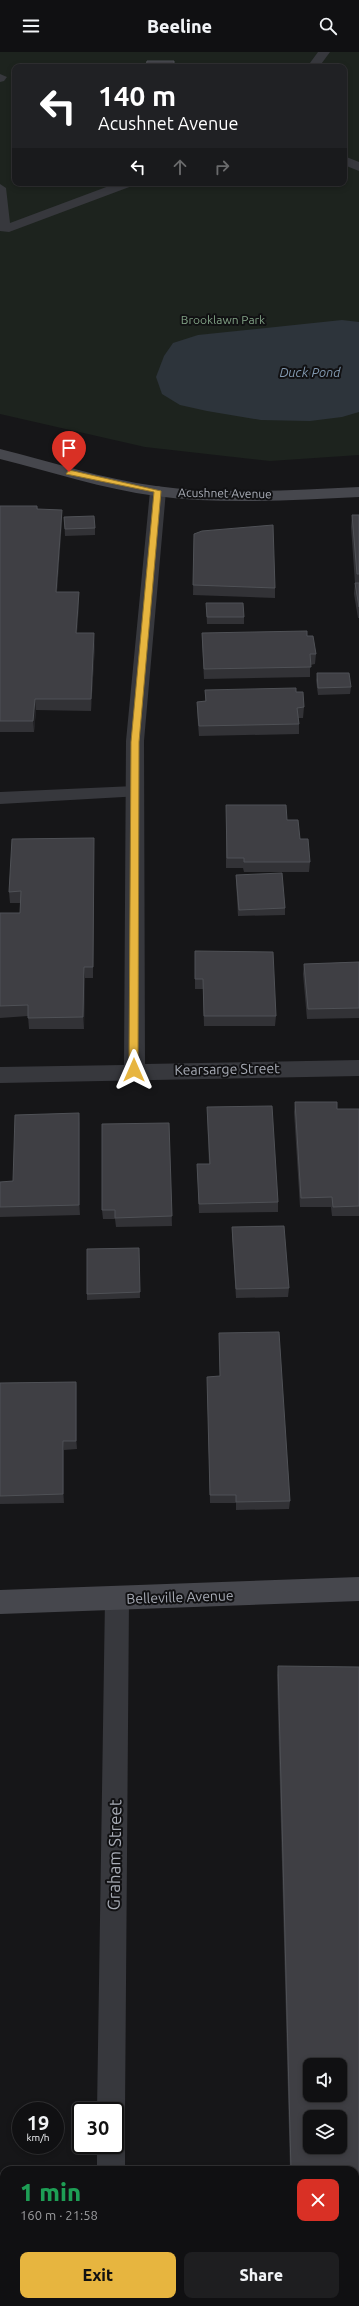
<!DOCTYPE html>
<meta charset="utf-8">
<style>
:root{--surface:#101012;--page:#1e1e20;--text:#f1f3f6;--muted:#9c9d9f;--line:#303032;--accent:#e7b53f}
body{margin:0;font-family:Ubuntu,sans-serif;background:var(--page);color:var(--text);height:100vh;display:flex;flex-direction:column;font-size:15px;white-space:nowrap}
*{box-sizing:border-box;margin:0}
p{font-size:13px;color:var(--muted)}
.icon{flex:none;width:22px;height:22px;fill:none;stroke:currentColor;stroke-width:2;stroke-linecap:round;stroke-linejoin:round}
.map{position:relative;flex:1;overflow:hidden}
.side{position:absolute;left:0px;top:2114px;width:359px;height:140px;display:flex;flex-direction:column;background:var(--surface);border-radius:12px 12px 0 0;box-shadow:0 2px 6px #0003,0 0 0 1px var(--line)}
.side>*{flex:none}
.hud{position:absolute;left:12px;top:12px;width:335px;height:122px;border-radius:8px;box-shadow:0 2px 6px #0003,0 0 0 1px var(--line);background:#202124;color:#fff;overflow:hidden}
.controls{position:absolute;left:303px;top:2006px;display:grid;gap:8px}
.controls a{display:grid;place-items:center;width:44px;height:44px;border-radius:8px;background:var(--surface);box-shadow:0 2px 6px #0003,0 0 0 1px var(--line);font-size:20px}
.speed{position:absolute;left:12px;top:2050px;display:flex;gap:8px;font-size:20px;font-weight:700;text-align:center}
.speed>*{display:grid;place-content:center;width:52px;height:52px;border-radius:50%;background:var(--surface);box-shadow:0 2px 6px #0003,0 0 0 1px var(--line);line-height:1}
.speed small{font-size:10px;font-weight:400}
.speed .limit{border:2px solid #111;border-radius:6px;background:#fff;color:#111}
.pin{position:absolute;display:grid;place-items:center;width:34px;height:34px;color:#fff;margin:-41px -17px;border-radius:50% 50% 50% 0;rotate:-45deg;box-shadow:0 0 4px #0007}
.pin .icon{rotate:45deg}
.me{position:absolute;width:44px;margin:-22px;rotate:0deg;stroke-linejoin:round;filter:drop-shadow(0 0 3px #0008)}
.turn{display:flex;align-items:center;gap:14px;height:84px;padding:0 20px;font-size:18px}
.turn .icon{width:52px;height:52px;stroke-width:2.5}
.turn b{display:block;font-size:28px;line-height:34px}
.lanes{display:flex;align-items:center;height:38px;padding:0 20px;background:#0003;justify-content:center;gap:20px;direction:ltr}
.lanes .off{opacity:.35}
.round{display:grid;place-items:center;flex:none;width:42px;height:42px;border-radius:8px;background:var(--page)}
.overview{display:flex;align-items:center;justify-content:space-between;height:68px;padding:0 20px}
h1{font-size:24px;font-weight:800;line-height:30px;color:#1e9e55}
.cta{display:flex;gap:8px;margin-top:auto;padding:8px 20px}
.cta a{flex:1;height:46px;border-radius:8px;background:var(--accent);color:#111;font-size:16px;font-weight:800;line-height:46px;text-align:center}
.cta a+a{background:var(--page);color:var(--text)}
header{display:flex;justify-content:space-between;align-items:center;height:52px;padding:0 20px;background:var(--surface);font-size:18px;font-weight:800}
.map>svg:first-child{display:block}
.green{fill:#1d231e;fill-rule:evenodd}
.water{fill:#2d343b}
.lines{fill:none;stroke-linecap:round;stroke-linejoin:round}
.lane{fill:#37383d;fill-rule:evenodd}
.street{fill:#37383d;fill-rule:evenodd}
.secondary{fill:#46474d;fill-rule:evenodd}
.wall{fill:#323236}
.shaded-wall{fill:#212124}
.building{fill:#3f3f44;stroke:#4f5156;fill-rule:evenodd}
.route{fill:#e7b53f;stroke:#967629}
.labels{text-anchor:middle;dominant-baseline:central;stroke-width:4;stroke-linejoin:round;paint-order:stroke}
.far-park-label{font-size:12px;fill:#81a185;stroke:#111113}
.far-street-label{font-size:12px;fill:#a9adb7;stroke:#111113}
.far-water-label{font-size:13px;font-style:italic;fill:#8299b0;stroke:#111113}
.street-label{font-size:14px;fill:#a9adb7;stroke:#111113}
.near-street-label{font-size:17px;fill:#a9adb7;stroke:#111113}
</style>
<header><svg class="icon" aria-label="menu" viewBox="0 0 24 24"><path d="M4 6h16M4 12h16M4 18h16"/></svg>Beeline<svg class="icon" aria-label="search" viewBox="0 0 24 24"><circle cx="10" cy="10" r="6"/><path d="M15 15l6 6"/></svg></header>
<div class="map">
<svg width="359" height="2254" viewBox="0 0 359 2254">
<rect width="100%" height="100%" fill="#161618"/>
<path class="green" d="M0 0H359V403L270 409 145 395 0 362ZM15 15H344V131H15Z"/>
<path class="water" d="M342 268 359 270V360L342 365 310 369 261 368 207 359 180 353 162 342 156 325 164 304 173 291 198 283Z"/>
<g class="lines">
<g class="lane">
<path d="M318 0H330L319 15H307Z"/>
<path d="M0 22 7 25 4 29 0 30Z"/>
<path d="M344 104 359 110V119L344 113Z"/>
<path d="M117 131H134L132 134 9 180 0 179V132L6 136 10 171Z"/>
<path d="M135 734 141 736 143 740 141 744 0 752V740Z"/>
<path d="M117 1536 125 1539 129 1547 125 2059 121 2069 115 2071V2059H97L105 1547 109 1539Z"/>
<path d="M115 2081 121 2083 125 2093V2118H97V2093H115Z"/>
<rect x="95" y="2250" width="28" height="4"/>
</g>
<path class="street" d="M158 434 164 436 166 439 144 689 145 1012 359 1008V1024L0 1031V1015L124 1013 126 689 150 439 152 436Z"/>
<g class="secondary">
<path d="M0 397C52 410 103 427 156 434 223 443 292 438 359 435V445C292 448 223 453 156 444 103 437 52 420 0 407Z"/>
<path d="M359 1525V1549L0 1562V1538Z"/>
</g>
</g>
<g class="wall">
<path d="M0 454H37L38 457 62 469 57 540H79V552L77 581 95 593 91 659 36 658 34 680H0Z"/>
<path d="M352 463H359V566H358L354 542 355 531 351 475Z"/>
<path d="M64 465 95 476V483L65 484Z"/>
<path d="M194 482 275 536V546L193 543Z"/>
<path d="M206 551 244 565V572H207Z"/>
<path d="M202 581 307 584 316 602 315 612 310 613V625L204 627 202 591Z"/>
<path d="M317 621 351 635 350 642 318 643 316 628Z"/>
<path d="M205 638 296 640 304 655 303 666H298L299 672V682L199 684 197 660V650L205 649Z"/>
<path d="M226 753 287 768 300 787 310 810 309 820H244L243 816H226Z"/>
<path d="M94 798 93 926H85L84 977H29L28 964 0 966V861H20V851H10L9 840Z"/>
<path d="M236 823 285 856V863L238 864 236 829Z"/>
<path d="M195 899 276 964 275 974H204L203 937H195Z"/>
<path d="M359 910V966L307 967 303 922 304 912Z"/>
<path d="M295 1050 337 1057H359V1164H332L331 1155H300L294 1060Z"/>
<path d="M207 1055 278 1150V1160L199 1161 197 1112H209L207 1064Z"/>
<path d="M80 1071V1163L0 1165V1130L13 1129Z"/>
<path d="M169 1071 172 1174 116 1175 115 1167H103L102 1158Z"/>
<path d="M232 1175 289 1236 288 1245 236 1246 232 1184Z"/>
<path d="M139 1196 140 1246 87 1248V1242Z"/>
<path d="M219 1281 290 1449 289 1457 236 1458V1451H210L207 1325 220 1324Z"/>
<path d="M76 1330 77 1338V1397L64 1398V1451L0 1452V1331Z"/>
<path d="M278 1614 355 2118H290L277 1623Z"/>
</g>
<g class="shaded-wall">
<path d="M62 458V469L56 552V540Z"/>
<path d="M79 540V552L76 593V581Z"/>
<path d="M94 581 95 593 91 659V647Z"/>
<path d="M35 647 36 658 34 680 33 669Z"/>
<path d="M94 786V798L93 926V915Z"/>
<path d="M84 915 85 926 84 977 83 965Z"/>
<path d="M79 1061 80 1071V1163L79 1153Z"/>
<path d="M76 1330 77 1338V1397L76 1389Z"/>
<path d="M63 1389 64 1398V1451L63 1442Z"/>
</g>
<g class="building">
<path d="M147 9H174V15H146Z"/>
<path d="M0 454H37V457L62 458 56 540H79L76 581H94L91 647H35L33 669H0Z"/>
<path d="M352 463H359V522H357Z"/>
<path d="M94 464 95 476 65 477 64 465Z"/>
<path d="M273 473 275 536 193 533 194 482 202 479Z"/>
<path d="M355 531H359V555Z"/>
<path d="M206 551H243L244 565H207Z"/>
<path d="M307 579V584H313L316 602H310L311 615 204 617 202 581Z"/>
<path d="M317 621H349L351 635 318 636Z"/>
<path d="M296 636V640H303L304 655 297 656 299 672 199 674 197 650 206 649 205 638Z"/>
<path d="M226 753H286L287 768H298L300 787H308L310 810H244V806H227Z"/>
<path d="M94 786 93 915H84L83 965 28 966V953L0 954V861H20L21 839 9 840 12 787Z"/>
<path d="M282 821 285 856 239 858 236 823Z"/>
<path d="M195 899 273 900 276 964H204L203 927H195Z"/>
<path d="M359 910V956L308 957 304 912Z"/>
<path d="M295 1050H337V1057H359V1154L333 1155 332 1145 301 1146Z"/>
<path d="M272 1054 278 1150 199 1152 197 1112H210L207 1055Z"/>
<path d="M79 1061V1153L0 1155V1130L13 1129 15 1063Z"/>
<path d="M169 1071 172 1164 115 1166V1158H102V1072Z"/>
<path d="M284 1174 289 1236 236 1237 232 1175Z"/>
<path d="M139 1196 140 1240 87 1242V1197Z"/>
<path d="M279 1280 290 1449 236 1450V1443H210L207 1325 220 1324 219 1281Z"/>
<path d="M76 1330V1389H63V1442L0 1444V1331Z"/>
<path d="M278 1614 359 1615V2254H185V2250H355V2118H291ZM310 2013H340V2043H310ZM310 2065H340V2095H310Z"/>
</g>
<path class="route" d="M69 418 161 439 139 690 138 1018 134 1022 129 1018 131 690 154 440 66 422Z"/>
<g class="labels">
<g class="far-park-label">
<text x="223" y="267">Brooklawn Park</text>
</g>
<g class="far-street-label">
<text transform="translate(225 441) rotate(1)">Acushnet Avenue</text>
</g>
<g class="far-water-label">
<text x="310" y="320">Duck Pond</text>
</g>
<g class="street-label">
<text transform="translate(227 1017) rotate(-1)">Kearsarge Street</text>
<text transform="translate(180 1545) rotate(-2)">Belleville Avenue</text>
</g>
<g class="near-street-label">
<text transform="translate(114 1803) rotate(-89)">Graham Street</text>
</g>
</g>
</svg>
<div class="controls">
<a><svg class="icon" aria-label="sound" viewBox="0 0 24 24"><path d="M4 9h4l5-4v14l-5-4H4zM17 9q2 3 0 6"/></svg></a>
<a><svg class="icon" aria-label="layers" viewBox="0 0 24 24"><path d="M12 4l9 5-9 5-9-5zM3 14l9 5 9-5"/></svg></a>
</div>
<div class="speed"><div>19<small>km/h</small></div><div class="limit">30</div></div>
<div class="pin" style="left:69px;top:420px;background:#d93025"><svg class="icon" aria-label="arrive" viewBox="0 0 24 24"><path d="M6 21V4h12l-3 4 3 4H6"/></svg></div>
<svg class="me" style="left:134px;top:1018px" viewBox="-20 -20 40 40"><path d="M0-17L14 15 0 8-14 15z" fill="#e7b53f" stroke="#fff" stroke-width="4"/></svg>
<div class="hud">
<div class="turn"><svg class="icon" aria-label="left" viewBox="0 0 24 24"><path d="M17 20v-9H6M10 6l-5 5 5 5"/></svg><div><b>140 m</b>Acushnet Avenue</div></div>
<div class="lanes"><svg class="icon" aria-label="left" viewBox="0 0 24 24"><path d="M17 20v-9H6M10 6l-5 5 5 5"/></svg><svg class="icon off" aria-label="ahead" viewBox="0 0 24 24"><path d="M12 20V5M6 11l6-6 6 6"/></svg><svg class="icon off" aria-label="right" viewBox="0 0 24 24"><path d="M7 20v-9h11M14 6l5 5-5 5"/></svg></div>
</div>
<section class="side">
<div class="overview"><div><h1>1 min</h1><p>160 m · 21:58</p></div><a class="round" style="background:#d93025;color:#fff"><svg class="icon" aria-label="close" viewBox="0 0 24 24"><path d="M6 6l12 12M18 6L6 18"/></svg></a></div>
<div class="cta"><a>Exit</a><a>Share</a></div>
</section>
</div>
